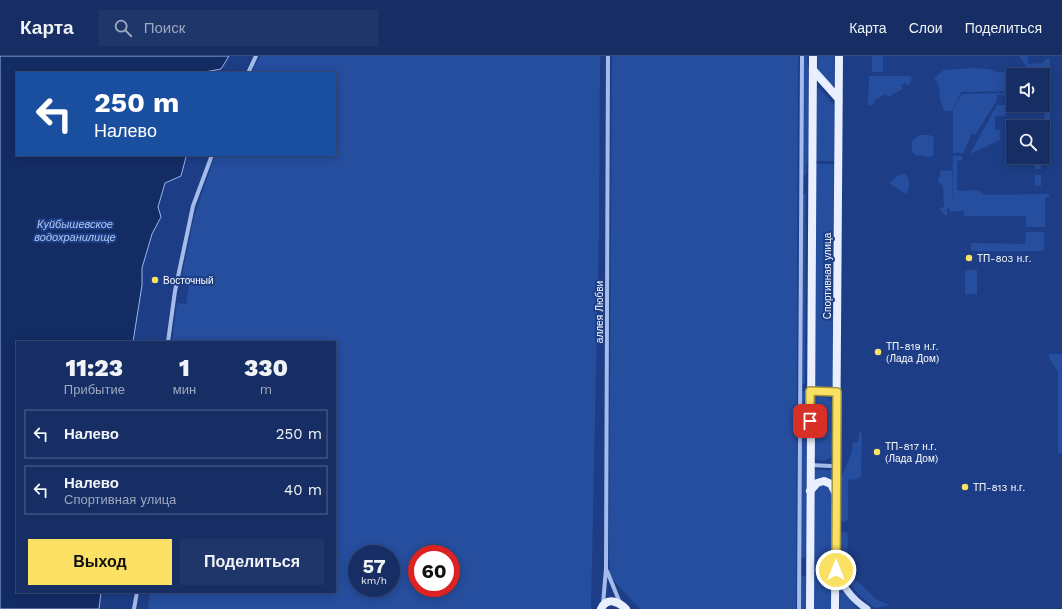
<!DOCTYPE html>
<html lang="ru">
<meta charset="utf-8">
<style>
:root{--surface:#162e64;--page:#1f366a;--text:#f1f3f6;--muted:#9ea8bf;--line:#354a78;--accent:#fbe163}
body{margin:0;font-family:"Work Sans",sans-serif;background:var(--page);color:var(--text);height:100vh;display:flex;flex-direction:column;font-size:15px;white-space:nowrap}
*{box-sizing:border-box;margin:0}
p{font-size:13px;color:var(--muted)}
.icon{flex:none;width:22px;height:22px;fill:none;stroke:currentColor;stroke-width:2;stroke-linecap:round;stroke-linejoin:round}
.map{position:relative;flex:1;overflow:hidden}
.sheet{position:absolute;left:16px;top:285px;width:320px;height:252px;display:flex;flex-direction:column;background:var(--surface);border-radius:0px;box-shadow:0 2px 10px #0003,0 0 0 1px var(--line)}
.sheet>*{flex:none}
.guide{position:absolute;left:16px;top:16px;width:320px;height:84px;border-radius:0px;box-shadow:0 2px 10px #0003,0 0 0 1px var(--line);background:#1a4fa0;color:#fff;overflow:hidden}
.buttons{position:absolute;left:1006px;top:12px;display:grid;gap:8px}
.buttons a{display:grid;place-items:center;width:44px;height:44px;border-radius:0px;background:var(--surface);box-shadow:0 2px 10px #0003,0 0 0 1px var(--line);font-size:20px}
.speed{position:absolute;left:348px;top:489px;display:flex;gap:8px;font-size:20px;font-weight:700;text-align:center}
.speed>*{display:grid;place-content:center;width:52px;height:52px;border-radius:50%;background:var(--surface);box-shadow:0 2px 10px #0003,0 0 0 1px var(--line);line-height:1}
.speed small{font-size:10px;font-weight:400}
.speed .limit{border:6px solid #d22;background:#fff;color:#111}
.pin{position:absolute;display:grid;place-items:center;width:34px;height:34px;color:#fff;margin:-17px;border-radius:8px;box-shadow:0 2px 6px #0006}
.me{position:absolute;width:44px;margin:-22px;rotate:0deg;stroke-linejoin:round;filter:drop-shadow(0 0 3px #0008)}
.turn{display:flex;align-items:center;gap:14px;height:84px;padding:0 12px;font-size:18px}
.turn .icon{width:52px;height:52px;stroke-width:2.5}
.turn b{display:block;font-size:28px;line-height:34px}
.eta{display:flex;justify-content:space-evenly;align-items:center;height:68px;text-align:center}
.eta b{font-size:24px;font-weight:800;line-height:28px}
.button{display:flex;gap:8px;margin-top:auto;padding:8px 12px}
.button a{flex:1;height:46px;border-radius:0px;background:var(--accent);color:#111;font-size:16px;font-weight:800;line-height:46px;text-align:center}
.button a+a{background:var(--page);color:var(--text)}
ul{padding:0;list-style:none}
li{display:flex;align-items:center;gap:12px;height:50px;margin:0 8px 6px;padding:0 4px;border:2px solid var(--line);border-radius:0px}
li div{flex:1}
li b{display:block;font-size:15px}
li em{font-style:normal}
header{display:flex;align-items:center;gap:24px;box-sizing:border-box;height:56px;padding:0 20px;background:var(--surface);border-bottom:1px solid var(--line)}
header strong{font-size:19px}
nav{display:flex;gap:22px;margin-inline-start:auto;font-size:14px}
.search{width:280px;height:36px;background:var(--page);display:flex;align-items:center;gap:10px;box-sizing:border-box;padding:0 14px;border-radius:0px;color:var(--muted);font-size:15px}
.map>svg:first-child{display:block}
.green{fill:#264e9e;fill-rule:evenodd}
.water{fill:#132c64;stroke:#98b5ed}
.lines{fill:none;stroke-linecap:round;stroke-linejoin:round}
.minor{stroke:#a5bceb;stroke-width:4}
.secondary{stroke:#d0ddf8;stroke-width:7}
.primary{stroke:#e9effe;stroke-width:8}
.route-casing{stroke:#a39240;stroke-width:10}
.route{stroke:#fbe163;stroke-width:7}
.poi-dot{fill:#fbe163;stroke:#1d3e86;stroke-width:1.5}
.labels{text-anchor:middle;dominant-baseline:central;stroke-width:4;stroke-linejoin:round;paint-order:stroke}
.poi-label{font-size:10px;fill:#fff;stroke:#1d3e86;text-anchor:start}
.street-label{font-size:10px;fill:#fff;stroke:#1d3e86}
.water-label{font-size:11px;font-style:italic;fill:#b0c7f2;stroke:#1d3e86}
</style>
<header>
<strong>Карта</strong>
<div class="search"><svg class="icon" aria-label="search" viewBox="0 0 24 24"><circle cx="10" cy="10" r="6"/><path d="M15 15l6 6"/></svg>Поиск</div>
<nav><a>Карта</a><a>Слои</a><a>Поделиться</a></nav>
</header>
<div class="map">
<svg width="1062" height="553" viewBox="0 0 1062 553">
<rect width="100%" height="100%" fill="#1d3e86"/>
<g class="green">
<path d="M260 0H600L599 171 591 553H148L150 536H335V286H172L177 247 186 248 190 221 182 220 194 161 215 99H335V17H251ZM357 498H391V532H357ZM417 498H451V532H417Z"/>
<path d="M612 0H798L796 553H641L633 546 610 520 609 500Z"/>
<path d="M803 0H807L810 32 809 97 806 119H802Z"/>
<path d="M817 0H834V28L831 29 818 13Z"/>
<rect x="872" y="0" width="11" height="16"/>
<path d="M1019 0H1028V8L1043 7 1046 3H1050V13H1028Z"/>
<path d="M972 12 989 13 996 16H1028L1029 19H1013V35L961 36 952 55H945C936 41 944 33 934 22L944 14Z"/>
<path d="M1032 16H1049V24H1043V19H1032Z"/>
<path d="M869 20H910L912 23 908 30 906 27 901 29 903 33 888 41 886 38 874 44V47L871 50 868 49Z"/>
<path d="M817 32 820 33 834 49V105H816Z"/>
<path d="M1013 37V45L1012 39H997V44L975 79 972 77 963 97H953V53L962 38Z"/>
<path d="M1043 37H1050V76H1045Z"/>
<path d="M997 49H1005V60H995V74H1000V84L970 98Z"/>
<path d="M919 79H929L934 81 933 100 929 101 915 99 912 95V85Z"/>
<path d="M953 100H962V104L957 105V135L977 134 986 139 1049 138V141H1045V171H1026V160H964V155H952Z"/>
<rect x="1035" y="101" width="6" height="12"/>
<path d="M816 108H834L833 328 830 332H816L815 329Z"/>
<path d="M941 114 952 115V157L947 151V159H944L939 152 944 151 943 130 938 125Z"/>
<path d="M905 118C910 122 911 133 906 138L889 127 898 119Z"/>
<rect x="1035" y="119" width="6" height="11"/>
<path d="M803 138H806L805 328H802Z"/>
<path d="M1026 176H1044V195H971V187L1025 188Z"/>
<rect x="965" y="214" width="12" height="24"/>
<path d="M1049 298H1062V397H1058V316L1049 302Z"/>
<path d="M801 335H806L807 495 805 502H801Z"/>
<path d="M818 341 830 342 833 348 832 397C830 404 824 406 817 404L814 400 815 345Z"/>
<path d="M859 376 862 377 861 420 858 423 848 424V464L843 466 840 464 841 422 852 396 853 386H858Z"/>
<path d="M814 414H832V425L824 421 814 424Z"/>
<path d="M823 429 828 431 832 439 831 553H814V436L818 430Z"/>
<path d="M842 476H846L848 478 847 515 877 544 890 549 875 552C863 544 845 525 840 511 838 501 840 488 840 478Z"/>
<rect x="801" y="520" width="5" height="33"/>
<path d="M839 530 858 553H840Z"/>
</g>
<path class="water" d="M0 0H229L221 13 199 17H17V99H185L186 101 181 120 165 127 158 151 161 161 152 178 142 212V229L133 286H17V536H101L99 553H0Z"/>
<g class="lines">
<g class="minor">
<path d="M248 17 256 0"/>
<path d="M168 286 175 235 193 150 212 99"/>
<path d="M810 409 831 410"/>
<path d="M607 515 620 547"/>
<path d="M603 548 606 513 608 0"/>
<path d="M134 553 137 536"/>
<path d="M799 553 802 0"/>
</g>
<path class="secondary" d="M837 510C840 528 852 543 867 553"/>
<g class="primary">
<path d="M813 14 838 42"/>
<path d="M810 335 837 336"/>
<path d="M810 435 817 427 824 425 831 428 836 438"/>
<path d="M601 553C607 540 619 546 626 553"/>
<path d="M810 553 813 0"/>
<path d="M835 553 839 0"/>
</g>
</g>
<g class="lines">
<g class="route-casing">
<path id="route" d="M810 365V335L837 336 836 514"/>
</g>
<use href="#route" class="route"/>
</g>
<g class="poi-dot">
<circle cx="969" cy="202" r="4"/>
<circle cx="155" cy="224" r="4"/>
<circle cx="878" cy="296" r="4"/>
<circle cx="877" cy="396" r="4"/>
<circle cx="965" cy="431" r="4"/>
</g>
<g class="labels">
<g class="poi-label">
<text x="977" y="202">ТП-803 н.г.</text>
<text x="163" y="224">Восточный</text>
<text x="886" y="290">ТП-819 н.г.<tspan x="886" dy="12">(Лада Дом)</tspan></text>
<text x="885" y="390">ТП-817 н.г.<tspan x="885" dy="12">(Лада Дом)</tspan></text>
<text x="973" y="431">ТП-813 н.г.</text>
</g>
<g class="street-label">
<text transform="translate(827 220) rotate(-90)">Спортивная улица</text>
<text transform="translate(599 256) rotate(-90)">аллея Любви</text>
</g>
<g class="water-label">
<text x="75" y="168">Куйбышевское<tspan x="75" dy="13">водохранилище</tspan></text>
</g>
</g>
</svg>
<div class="buttons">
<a><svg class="icon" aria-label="sound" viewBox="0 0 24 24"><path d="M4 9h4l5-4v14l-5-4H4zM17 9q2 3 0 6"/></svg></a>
<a><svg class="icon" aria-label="search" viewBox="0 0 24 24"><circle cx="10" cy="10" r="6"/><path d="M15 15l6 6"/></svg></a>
</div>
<div class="speed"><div>57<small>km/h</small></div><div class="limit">60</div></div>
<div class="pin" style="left:810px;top:365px;background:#d93025"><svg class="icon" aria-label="arrive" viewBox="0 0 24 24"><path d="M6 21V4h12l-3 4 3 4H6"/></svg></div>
<svg class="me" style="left:836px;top:514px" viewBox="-20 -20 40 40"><circle r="17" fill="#fbe163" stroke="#fff" stroke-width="3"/><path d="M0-11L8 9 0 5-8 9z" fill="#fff"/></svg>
<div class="guide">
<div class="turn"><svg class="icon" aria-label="left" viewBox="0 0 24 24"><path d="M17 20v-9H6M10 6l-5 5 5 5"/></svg><div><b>250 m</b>Налево</div></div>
</div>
<section class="sheet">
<div class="eta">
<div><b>11:23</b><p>Прибытие</p></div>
<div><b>1</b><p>мин</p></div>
<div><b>330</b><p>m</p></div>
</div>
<ul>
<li><svg class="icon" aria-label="left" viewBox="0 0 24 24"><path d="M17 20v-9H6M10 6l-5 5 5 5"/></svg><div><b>Налево</b></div><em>250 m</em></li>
<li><svg class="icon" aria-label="left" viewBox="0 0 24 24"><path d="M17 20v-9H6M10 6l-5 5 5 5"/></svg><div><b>Налево</b><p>Спортивная улица</p></div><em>40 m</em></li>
</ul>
<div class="button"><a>Выход</a><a>Поделиться</a></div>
</section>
</div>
